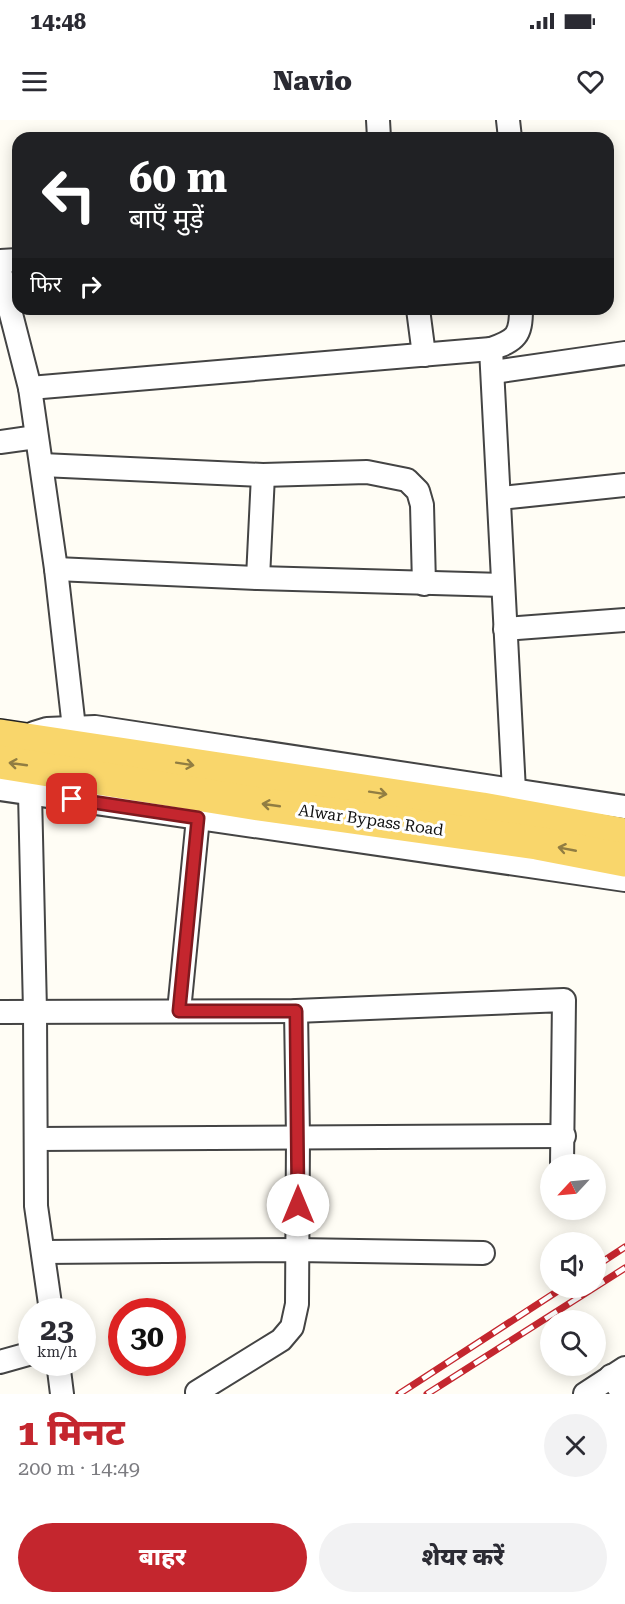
<!DOCTYPE html>
<html lang="hi">
<meta charset="utf-8">
<style>
:root{--surface:#fff;--page:#f2f2f3;--text:#2b2b33;--muted:#7c7c81;--accent:#c4262e}
body{margin:0;font-family:"Roboto Serif","Noto Sans Devanagari",serif;background:var(--page);color:var(--text);height:100vh;display:flex;flex-direction:column;font-size:22px;white-space:nowrap}
*{box-sizing:border-box;margin:0}
p{font-size:20px;color:var(--muted)}
.icon{flex:none;width:33px;height:33px;fill:none;stroke:currentColor;stroke-width:2;stroke-linecap:round;stroke-linejoin:round}
.map{position:relative;height:1274px;overflow:hidden}
.panel{display:flex;flex-direction:column;background:var(--surface);flex:1}
.panel>*{flex:none}
.top-card{position:absolute;left:12px;top:12px;width:602px;height:183px;border-radius:18px;box-shadow:0 3px 15px #0003;background:#202124;color:#fff;overflow:hidden}
.needle{width:39px;rotate:244deg}
.tools{position:absolute;left:540px;top:1034px;display:grid;gap:12px}
.tools a{display:grid;place-items:center;width:66px;height:66px;border-radius:50%;background:var(--surface);box-shadow:0 3px 15px #0003;font-size:30px}
.speed{position:absolute;left:18px;top:1178px;display:flex;gap:12px;font-size:30px;font-weight:700;text-align:center}
.speed>*{display:grid;place-content:center;width:78px;height:78px;border-radius:50%;background:var(--surface);box-shadow:0 3px 15px #0003;line-height:1}
.speed small{font-size:15px;font-weight:400}
.speed .limit{border:9px solid #d22;background:#fff;color:#111}
.pin{position:absolute;display:grid;place-items:center;width:51px;height:51px;color:#fff;margin:-26px;border-radius:12px;box-shadow:0 3px 9px #0006}
.me{position:absolute;width:66px;margin:-33px;rotate:0deg;stroke-linejoin:round;filter:drop-shadow(0 0 4px #0008)}
.turn{display:flex;align-items:center;gap:21px;height:126px;padding:0 18px;font-size:27px}
.turn .icon{width:78px;height:78px;stroke-width:2.5}
.turn b{display:block;font-size:42px;line-height:51px}
.then{display:flex;align-items:center;height:57px;padding:0 18px;background:#0003;gap:12px;font-size:22px}
.round{display:grid;place-items:center;flex:none;width:63px;height:63px;border-radius:32px;background:var(--page)}
.overview{display:flex;align-items:center;justify-content:space-between;height:102px;padding:0 18px}
h1{font-size:36px;font-weight:800;line-height:45px;color:var(--accent)}
.primary-button{display:flex;gap:12px;margin-top:auto;padding:12px 18px}
.primary-button a{flex:1;height:69px;border-radius:36px;background:var(--accent);color:#fff;font-size:24px;font-weight:800;line-height:69px;text-align:center}
.primary-button a+a{background:var(--page);color:var(--text)}
.status{display:flex;justify-content:space-between;align-items:center;height:42px;padding:0 30px;background:var(--surface);direction:ltr}
.status svg{height:16px;fill:currentColor}
header{display:flex;justify-content:space-between;align-items:center;height:78px;padding:0 18px;background:var(--surface);font-size:27px;font-weight:800}
.map>svg:first-child{display:block}
.lines{fill:none;stroke-linecap:round;stroke-linejoin:round}
.minor-casing{stroke:#444;stroke-width:26}
.primary-casing{stroke:#222;stroke-width:36}
.minor{stroke:#fff;stroke-width:22}
.primary{stroke:#f9d66b;stroke-width:33}
.rail-casing{stroke:#c4262e;stroke-width:7}
.rail{stroke:#fff;stroke-width:4.5;stroke-dasharray:14;stroke-linecap:butt}
.oneway{stroke:#917d42}
.route-casing{stroke:#7f191e;stroke-width:15}
.route{stroke:#c4262e;stroke-width:10}
.labels{text-anchor:middle;dominant-baseline:central;stroke-width:6;stroke-linejoin:round;paint-order:stroke}
.street-label{font-size:16px;fill:#111;stroke:#fff}
</style>
<div class="status"><b>14:48</b><svg viewBox="0 0 49 12"><path d="M0 12V9h3v3zM5 12V6h3v6zM10 12V3h3v9zM15 12V0h3v12zM26 1h20v11H26zM47 4h2v5h-2z"/></svg></div>
<header><svg class="icon" aria-label="menu" viewBox="0 0 24 24"><path d="M4 6h16M4 12h16M4 18h16"/></svg>Navio<svg class="icon" aria-label="heart" viewBox="0 0 24 24"><path d="M12 20l-8-8c-3-5 5-10 8-4 3-6 11-1 8 4z"/></svg></header>
<div class="map">
<svg width="625" height="1274" viewBox="0 0 625 1274">
<rect width="100%" height="100%" fill="#fffdf5"/>
<g class="lines">
<g class="minor-casing">
<g id="minor">
<path d="M378 0 379 18"/>
<path d="M508 0 510 18"/>
<path d="M0 141 18 140"/>
<path d="M0 151 30 268 56 449 74 608"/>
<path d="M418 189 424 235"/>
<path d="M494 252 625 233"/>
<path d="M30 268 491 229"/>
<path d="M0 322 36 317"/>
<path d="M42 345 263 355 367 352 407 360 418 371 422 385 424 464"/>
<path d="M501 378 625 365"/>
<path d="M56 449 258 458 503 465"/>
<path d="M258 458 263 355"/>
<path d="M505 509 625 500"/>
<path d="M34 613 47 609 95 607 625 687"/>
<path d="M0 669 625 760"/>
<path d="M514 671 491 229C516 220 521 216 521 189"/>
<path d="M30 673 35 891 36 1086 51 1191"/>
<path d="M179 891 198 698"/>
<path d="M0 892 296 891 564 880 562 1044"/>
<path d="M36 1019 564 1016"/>
<path d="M43 1132 297 1130 483 1133"/>
<path d="M0 1242 32 1233"/>
<path d="M58 1242 62 1274"/>
<path d="M611 1256 623 1274"/>
<path d="M197 1272 281 1220 292 1207 297 1184 298 1017 296 891"/>
<path d="M585 1274 625 1248"/>
</g>
</g>
<g class="primary-casing">
<g id="primary">
<path d="M0 616 482 689 625 715"/>
<path d="M0 642 259 684 537 723 625 740"/>
</g>
</g>
<use href="#minor" class="minor"/>
<use href="#primary" class="primary"/>
<g class="rail-casing">
<g id="rail">
<path d="M596 1146 625 1127"/>
<path d="M399 1274 564 1167"/>
<path d="M427 1274 625 1148"/>
</g>
</g>
<use href="#rail" class="rail"/>
</g>
<defs><path id="oneway-shaft" d="M-6 0H5M1.5-3L5.5 0L1.5 3" fill="none" stroke-width="1.6" stroke-linecap="round" stroke-linejoin="round" transform="scale(1.5)"/></defs>
<g class="oneway">
<use href="#oneway-shaft" transform="translate(18 644) rotate(-172)"/>
<use href="#oneway-shaft" transform="translate(185 644) rotate(9)"/>
<use href="#oneway-shaft" transform="translate(378 673) rotate(9)"/>
<use href="#oneway-shaft" transform="translate(271 685) rotate(-172)"/>
<use href="#oneway-shaft" transform="translate(567 729) rotate(-169)"/>
</g>
<g class="lines">
<g class="route-casing">
<path id="route" d="M72 679 198 698 179 891H296L298 1085"/>
</g>
<use href="#route" class="route"/>
</g>
<g class="labels">
<g class="street-label">
<text transform="translate(371 700) rotate(8)">Alwar Bypass Road</text>
</g>
</g>
</svg>
<div class="tools">
<a><svg class="needle" viewBox="-14 -14 28 28"><path d="M0-13l5 13h-10z" fill="#e53935"/><path d="M0 13l5-13h-10z" fill="#7c7c81"/></svg></a>
<a><svg class="icon" aria-label="sound" viewBox="0 0 24 24"><path d="M4 9h4l5-4v14l-5-4H4zM17 9q2 3 0 6"/></svg></a>
<a><svg class="icon" aria-label="search" viewBox="0 0 24 24"><circle cx="10" cy="10" r="6"/><path d="M15 15l6 6"/></svg></a>
</div>
<div class="speed"><div>23<small>km/h</small></div><div class="limit">30</div></div>
<div class="pin" style="left:72px;top:679px;background:#d93025"><svg class="icon" aria-label="arrive" viewBox="0 0 24 24"><path d="M6 21V4h12l-3 4 3 4H6"/></svg></div>
<svg class="me" style="left:298px;top:1085px" viewBox="-20 -20 40 40"><circle r="19" fill="#fff"/><path d="M0-13L10 11 0 6-10 11z" fill="#c4262e"/></svg>
<div class="top-card">
<div class="turn"><svg class="icon" aria-label="left" viewBox="0 0 24 24"><path d="M17 20v-9H6M10 6l-5 5 5 5"/></svg><div><b>60 m</b>बाएँ मुड़ें</div></div>
<div class="then">फिर<svg class="icon" aria-label="right" viewBox="0 0 24 24"><path d="M7 20v-9h11M14 6l5 5-5 5"/></svg></div>
</div>
</div>
<section class="panel">
<div class="overview"><div><h1>1 मिनट</h1><p>200 m · 14:49</p></div><a class="round"><svg class="icon" aria-label="close" viewBox="0 0 24 24"><path d="M6 6l12 12M18 6L6 18"/></svg></a></div>
<div class="primary-button"><a>बाहर</a><a>शेयर करें</a></div>
</section>
